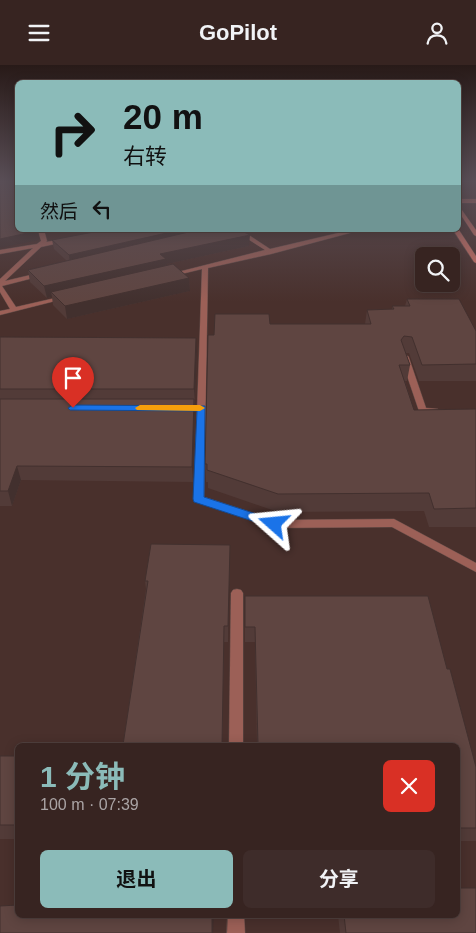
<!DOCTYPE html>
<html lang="zh">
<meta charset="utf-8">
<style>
:root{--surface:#372421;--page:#3e2c2a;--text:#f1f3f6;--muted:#aaa4a5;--line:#51413f;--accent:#8bbbb9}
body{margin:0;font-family:Arial,"Noto Sans SC",sans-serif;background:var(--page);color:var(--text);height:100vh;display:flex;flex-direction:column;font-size:19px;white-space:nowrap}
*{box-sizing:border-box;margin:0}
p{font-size:16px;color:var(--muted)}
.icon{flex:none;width:28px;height:28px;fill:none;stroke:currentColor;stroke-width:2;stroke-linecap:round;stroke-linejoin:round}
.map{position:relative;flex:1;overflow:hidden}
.panel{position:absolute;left:15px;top:678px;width:445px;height:175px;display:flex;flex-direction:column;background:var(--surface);border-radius:8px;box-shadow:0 2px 12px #0003,0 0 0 1px var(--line)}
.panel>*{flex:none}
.banner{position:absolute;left:15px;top:15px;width:446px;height:152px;border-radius:8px;box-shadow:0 2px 12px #0003,0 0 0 1px var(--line);background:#8bbbb9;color:#111;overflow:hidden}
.tools{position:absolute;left:415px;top:182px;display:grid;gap:10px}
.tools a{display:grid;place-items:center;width:45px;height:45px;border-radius:8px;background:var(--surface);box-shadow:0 2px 12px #0003,0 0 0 1px var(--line);font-size:25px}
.pin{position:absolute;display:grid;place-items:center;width:42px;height:42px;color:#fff;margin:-51px -21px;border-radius:50% 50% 50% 0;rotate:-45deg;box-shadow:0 0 5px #0007}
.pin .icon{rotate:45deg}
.me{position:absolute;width:55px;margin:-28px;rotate:288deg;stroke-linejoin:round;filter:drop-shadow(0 0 4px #0008)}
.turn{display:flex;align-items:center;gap:18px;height:105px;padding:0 25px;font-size:22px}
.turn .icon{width:65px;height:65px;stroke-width:2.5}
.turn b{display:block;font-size:35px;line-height:42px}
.then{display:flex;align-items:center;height:48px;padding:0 25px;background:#0003;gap:10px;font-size:19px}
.round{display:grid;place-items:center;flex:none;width:52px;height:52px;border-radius:8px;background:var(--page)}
.head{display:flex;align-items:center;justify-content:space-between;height:85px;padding:0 25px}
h1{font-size:30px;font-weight:700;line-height:38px;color:var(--accent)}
.primary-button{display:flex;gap:10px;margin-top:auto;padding:10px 25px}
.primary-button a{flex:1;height:58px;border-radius:8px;background:var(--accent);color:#111;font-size:20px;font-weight:700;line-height:58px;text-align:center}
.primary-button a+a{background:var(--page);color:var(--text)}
header{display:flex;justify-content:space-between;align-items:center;height:65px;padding:0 25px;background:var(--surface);font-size:22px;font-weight:700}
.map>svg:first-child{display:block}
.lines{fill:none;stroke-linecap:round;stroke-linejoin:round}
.lane-casing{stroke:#634c48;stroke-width:1}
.secondary-casing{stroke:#634c48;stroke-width:1}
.lane{fill:#9c6057;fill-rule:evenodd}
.secondary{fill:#d37467;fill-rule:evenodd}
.wall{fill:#523b38}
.shaded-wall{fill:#42302e}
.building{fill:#5f4541;stroke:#42302e}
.route{fill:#1a73e8;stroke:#114b97}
.slow{fill:#f59e0b}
</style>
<header><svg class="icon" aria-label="menu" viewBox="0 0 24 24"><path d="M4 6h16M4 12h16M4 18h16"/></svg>GoPilot<svg class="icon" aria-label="person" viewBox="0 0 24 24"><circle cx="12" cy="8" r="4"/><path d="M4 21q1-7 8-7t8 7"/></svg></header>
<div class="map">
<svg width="476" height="868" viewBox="0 0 476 868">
<rect width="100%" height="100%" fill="#49302c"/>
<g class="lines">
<g class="lane-casing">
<g id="lane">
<path d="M38 165H44L47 176 46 177 65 174 68 176 41 182 5 216 43 207 46 209 45 210 2 221 16 242 64 231 67 233 0 250V246L10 244 0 227V214L33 183 0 189V185L37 179 41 176Z"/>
<path d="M234 165H241L270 184 351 165H361L271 189 208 203 204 432 274 455 394 454 476 498V507L392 462 274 463 195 436 194 434 202 204 169 212 166 210 265 185Z"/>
<path d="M402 291H408L409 293 426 343 438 344 439 346 438 348 423 349 419 346 401 293Z"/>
<path d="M237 524 241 525 243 528V680H229L231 528 233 525Z"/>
<path d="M228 850H244L245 868H227Z"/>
</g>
</g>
<g class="secondary-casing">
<g id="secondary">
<rect x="459" y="134" width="17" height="4"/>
<path d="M459 141 476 165V171L474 170 459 147Z"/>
<path d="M453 165H459L476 191V198L474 197Z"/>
</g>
</g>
<use href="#lane" class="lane"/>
<use href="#secondary" class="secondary"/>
</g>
<g class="wall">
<path d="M52 175 249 181 167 199V201L189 213 190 226 67 254 53 240 52 232 47 233 30 217 28 205 67 196 54 184Z"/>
<path d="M407 234 476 266V316H419L409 288H406L410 300 407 316H405L414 345 476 344V462H429L424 446 278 447 208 423V417H206L205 399 214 270 270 259H365L367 245 392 244V241H405Z"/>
<path d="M0 272 197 287 195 338V348L193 417 21 415 12 441H0Z"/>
<path d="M230 480 228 577H224L222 680H123L146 524 145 516Z"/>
<path d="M245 531 447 604 476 702V776H458V680H257L255 577H245Z"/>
<rect x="0" y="691" width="18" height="83"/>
<path d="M338 850H458L476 868H340Z"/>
</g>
<g class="shaded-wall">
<path d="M38 165 39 175 0 183V174Z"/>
<path d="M180 165H216L70 199 69 190Z"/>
<path d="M250 170 249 181 167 199V205L51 227 52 232 47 233 44 221 160 189Z"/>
<path d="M189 213 190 226 67 254 65 241Z"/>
<path d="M196 273 197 287 195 338 194 324Z"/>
<path d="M194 334 195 348 193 417 192 402Z"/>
<path d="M17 401 21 415 12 441 8 426Z"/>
<path d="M230 480V496L228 577V561Z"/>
<path d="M212 850H214L213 868H212Z"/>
</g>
<g class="building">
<path d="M0 115H18V165H37V166L0 174Z"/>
<path d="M104 165H180L69 190 52 175Z"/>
<path d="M197 165H240L250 170 160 189 166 194 44 221 28 205Z"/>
<path d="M173 199 189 213 65 241 51 227Z"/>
<path d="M407 234H459L476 266V299L422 300 412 272 404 271 401 275 410 300H399L414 345 476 344V443L434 444 429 428 278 429 207 405V399H205L208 270H214L215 249H269L270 259H371L367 245 394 244 392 241H410Z"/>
<path d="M0 272 196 273 194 324H0Z"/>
<path d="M0 334H194L192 402 17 401 8 426H0Z"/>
<path d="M151 479 230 480 228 561H224L222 680H123L148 516H145Z"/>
<path d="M245 531H428L447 604H450L476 702V763H458V680H258L255 562H245Z"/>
<rect x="0" y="691" width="18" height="69"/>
<path d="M458 823H476V868H346L344 850H458Z"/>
<path d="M18 840V850H212V868H0V841Z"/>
</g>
<linearGradient id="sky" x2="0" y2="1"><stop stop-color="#281a18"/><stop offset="0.49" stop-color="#594e56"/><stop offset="1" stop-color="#594e56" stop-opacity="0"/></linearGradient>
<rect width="476" height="237" fill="url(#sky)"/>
<path class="route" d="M73 340 205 341 204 432 278 456 280 459 274 463 194 437 193 434 197 346 70 345 68 343Z"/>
<path class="slow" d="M140 340H200L205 343 200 346 137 345 135 343Z"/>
</svg>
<div class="tools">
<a><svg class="icon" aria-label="search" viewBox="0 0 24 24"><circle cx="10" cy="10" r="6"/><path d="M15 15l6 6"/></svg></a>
</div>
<div class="pin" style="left:73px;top:343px;background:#d93025"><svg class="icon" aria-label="arrive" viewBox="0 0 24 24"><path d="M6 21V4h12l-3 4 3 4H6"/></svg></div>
<svg class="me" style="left:274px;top:459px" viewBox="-20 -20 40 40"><path d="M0-17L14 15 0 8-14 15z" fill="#1a73e8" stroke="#fff" stroke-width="4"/></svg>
<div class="banner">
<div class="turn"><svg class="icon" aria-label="right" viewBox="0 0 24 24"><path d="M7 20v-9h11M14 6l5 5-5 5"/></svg><div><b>20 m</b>右转</div></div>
<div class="then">然后<svg class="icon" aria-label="left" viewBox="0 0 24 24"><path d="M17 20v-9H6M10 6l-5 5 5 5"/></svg></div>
</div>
<section class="panel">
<div class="head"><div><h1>1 分钟</h1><p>100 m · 07:39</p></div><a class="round" style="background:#d93025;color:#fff"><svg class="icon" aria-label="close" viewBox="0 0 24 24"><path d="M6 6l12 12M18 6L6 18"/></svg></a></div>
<div class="primary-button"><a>退出</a><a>分享</a></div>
</section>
</div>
